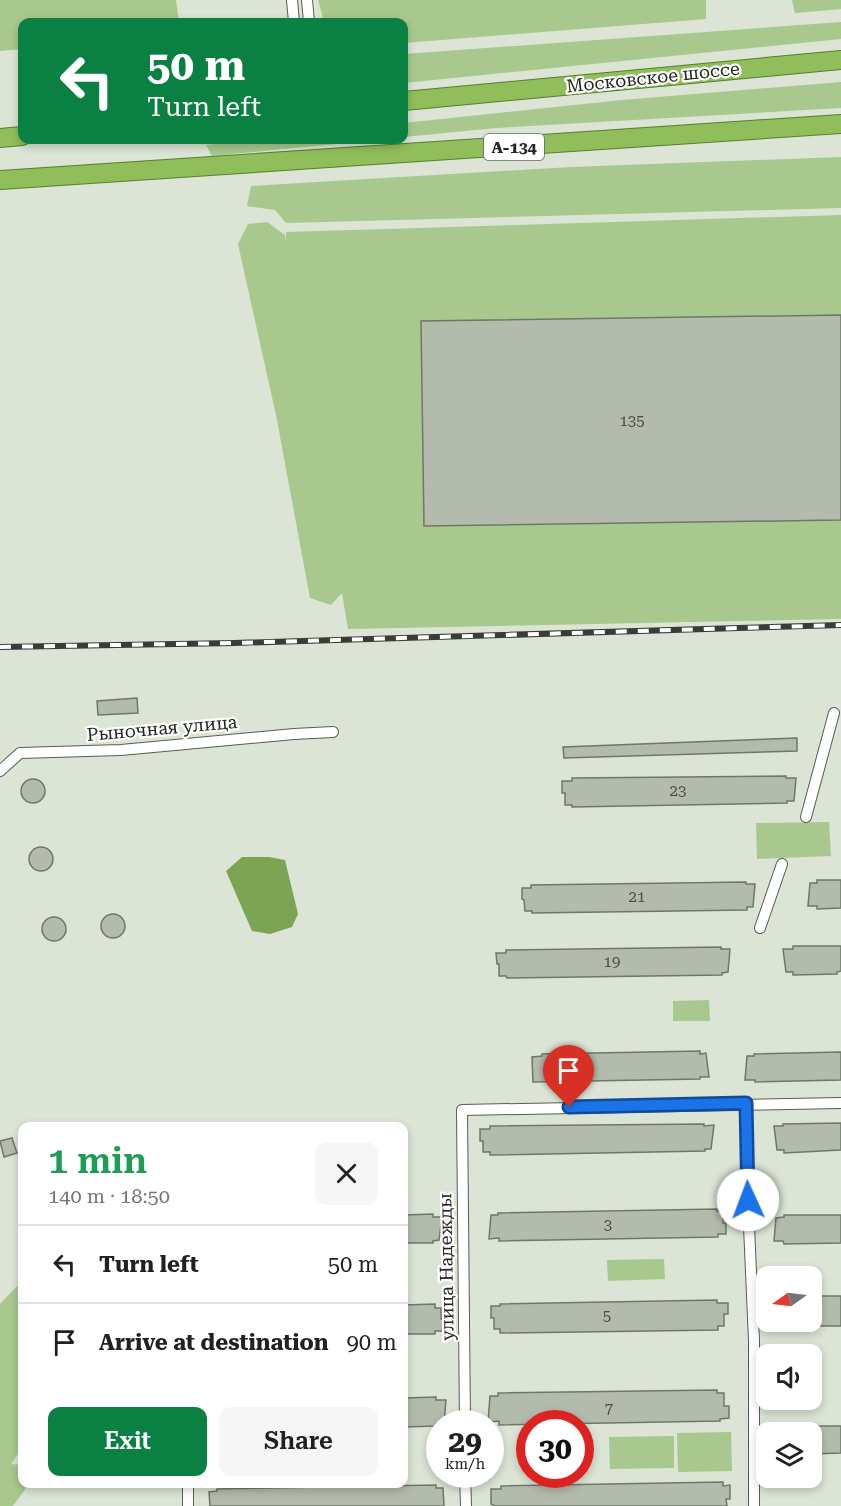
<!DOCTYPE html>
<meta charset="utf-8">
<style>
:root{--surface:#fff;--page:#f6f6f6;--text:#202124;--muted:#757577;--line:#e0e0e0;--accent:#0b8043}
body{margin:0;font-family:"Roboto Serif",serif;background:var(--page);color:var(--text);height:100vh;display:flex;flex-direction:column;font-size:22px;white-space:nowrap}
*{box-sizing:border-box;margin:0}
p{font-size:20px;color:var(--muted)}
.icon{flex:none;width:33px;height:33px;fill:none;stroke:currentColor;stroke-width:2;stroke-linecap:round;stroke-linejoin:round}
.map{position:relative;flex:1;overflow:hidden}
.side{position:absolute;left:18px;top:1122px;width:390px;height:366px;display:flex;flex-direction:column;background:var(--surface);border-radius:12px;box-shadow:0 3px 9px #0003}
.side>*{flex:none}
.banner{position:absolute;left:18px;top:18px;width:390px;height:126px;border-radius:12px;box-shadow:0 3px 9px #0003;background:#0b8043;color:#fff;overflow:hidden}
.needle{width:39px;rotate:256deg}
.controls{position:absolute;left:756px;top:1266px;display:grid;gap:12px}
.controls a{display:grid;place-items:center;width:66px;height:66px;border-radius:12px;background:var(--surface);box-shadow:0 3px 9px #0003;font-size:30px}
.speed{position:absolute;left:426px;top:1410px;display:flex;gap:12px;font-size:30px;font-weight:700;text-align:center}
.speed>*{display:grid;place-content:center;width:78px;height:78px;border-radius:50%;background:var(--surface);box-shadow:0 3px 9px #0003;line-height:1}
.speed small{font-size:15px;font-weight:400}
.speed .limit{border:9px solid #d22;background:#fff;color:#111}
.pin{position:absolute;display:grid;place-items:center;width:51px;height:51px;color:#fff;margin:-62px -26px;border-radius:50% 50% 50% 0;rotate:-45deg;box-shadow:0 0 6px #0007}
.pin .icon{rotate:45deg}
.me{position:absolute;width:66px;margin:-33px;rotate:358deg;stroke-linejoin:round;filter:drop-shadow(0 0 4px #0008)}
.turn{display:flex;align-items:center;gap:21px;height:126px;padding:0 30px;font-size:27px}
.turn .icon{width:78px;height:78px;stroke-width:2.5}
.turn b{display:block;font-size:42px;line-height:51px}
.round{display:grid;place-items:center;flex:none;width:63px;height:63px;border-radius:12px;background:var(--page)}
.summary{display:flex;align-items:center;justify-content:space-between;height:102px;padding:0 30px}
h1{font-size:36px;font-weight:600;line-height:45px;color:#1e9e55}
.cta{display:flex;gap:12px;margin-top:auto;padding:12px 30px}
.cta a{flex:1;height:69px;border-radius:12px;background:var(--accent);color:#fff;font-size:24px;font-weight:600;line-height:69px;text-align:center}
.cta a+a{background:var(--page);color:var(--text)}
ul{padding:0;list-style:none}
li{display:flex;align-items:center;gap:18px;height:78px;padding:0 30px;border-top:2px solid var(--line)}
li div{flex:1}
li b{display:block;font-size:22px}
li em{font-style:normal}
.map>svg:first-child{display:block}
.green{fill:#a8c88d}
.water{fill:#7ba555}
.building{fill:#b3bbac;stroke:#6f7769;stroke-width:1.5}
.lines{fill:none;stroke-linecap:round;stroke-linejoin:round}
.minor-casing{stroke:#565e50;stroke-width:12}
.trunk-casing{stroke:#577f2b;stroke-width:20}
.minor{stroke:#fff;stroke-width:10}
.trunk{stroke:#8fbe5a;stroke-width:18}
.rail-casing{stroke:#393d36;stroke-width:6}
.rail{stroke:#fff;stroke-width:4;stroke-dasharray:11;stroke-linecap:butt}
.route-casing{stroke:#114b97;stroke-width:15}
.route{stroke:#1a73e8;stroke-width:10}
.labels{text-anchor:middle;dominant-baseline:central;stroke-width:4.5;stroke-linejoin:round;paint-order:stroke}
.number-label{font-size:15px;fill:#484c44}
.shield{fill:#fff;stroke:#666864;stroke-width:1.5}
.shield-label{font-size:16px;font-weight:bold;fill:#242721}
.street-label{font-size:18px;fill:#242721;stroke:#fff}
</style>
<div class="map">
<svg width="841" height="1506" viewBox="0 0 841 1506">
<rect width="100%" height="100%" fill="#dbe4d5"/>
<g class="green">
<path d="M0 0H176L179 22H22V49L0 51Z"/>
<path d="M318 0H706V19L404 43V22H324Z"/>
<path d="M792 0H841V9L795 13Z"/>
<path d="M841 22V39L404 83V54Z"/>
<path d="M841 82V108L496 128 404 137V123L622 100Z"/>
<path d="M257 140H378L212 156 206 145Z"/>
<path d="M841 157V208L286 223 275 210 247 206 251 186 571 167Z"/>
<path d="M841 215V619L348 629 342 593 331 605 310 598 276 415 238 244 248 224 267 222 285 235 286 241V232Z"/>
<path d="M829 822 831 856 757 859 756 823Z"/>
<path d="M709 1000 710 1021H673V1001Z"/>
<path d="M664 1259 665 1279 608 1281 607 1260Z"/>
<path d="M22 1281V1448L11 1464 22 1465V1484H29L13 1506H0V1304Z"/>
<path d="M731 1432 732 1471 678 1472 677 1433Z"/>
<path d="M674 1436V1468L610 1469 609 1437Z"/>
</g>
<path class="water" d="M242 857H269L285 860 298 914 292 927 270 934 252 931 226 871Z"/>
<g class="building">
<path d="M841 315V520L424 526 421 321Z"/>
<path d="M137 698 138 713 98 715 97 701Z"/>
<path d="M797 738V751L564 758 563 747Z"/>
<path d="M786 776V778H796L794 801H787V803L572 807V805H565V793H562V781H572V778Z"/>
<circle cx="33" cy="791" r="12"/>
<circle cx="41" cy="859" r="12"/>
<path d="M817 880H841V908L817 909V906H808L810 883H817Z"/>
<path d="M746 882V884H755L753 907H747V910L532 913V911H525L524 900 522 899V888H531V885Z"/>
<circle cx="113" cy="926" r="12"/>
<circle cx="54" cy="929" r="12"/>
<path d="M793 946H841V971L837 972V974L793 975V972H786L783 949H793Z"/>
<path d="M721 947V949H730L728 972 722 973V975L507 978 506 976H499V964H497L496 953H506V950Z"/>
<path d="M700 1051V1054L706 1053 709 1077H700V1079L533 1082 532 1057 542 1056V1054Z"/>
<path d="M841 1052V1080L755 1082V1080H745L747 1056H754V1054Z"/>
<path d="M841 1123V1150L784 1153V1150H777L774 1126H783V1124Z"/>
<path d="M704 1124V1126L714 1125 711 1149H705V1151L490 1155V1152H483V1141H480V1129H490V1126Z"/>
<path d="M12 1138 17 1153 4 1157 0 1141Z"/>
<path d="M717 1209V1211H723V1223H726V1234H718V1237L499 1241V1238L489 1239 491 1215H498V1213Z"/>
<path d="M433 1214V1217H442L439 1240 433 1241V1243H404V1215Z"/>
<path d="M784 1215H841V1243L784 1244 783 1241H774L776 1218 784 1217Z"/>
<rect x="812" y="1296" width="29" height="30"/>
<path d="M717 1300V1303H728V1314H724V1326H718V1330L500 1333V1329H494V1318H491V1306H500V1304Z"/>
<path d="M435 1304V1308H441V1319H445V1331H435V1334H404V1305Z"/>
<path d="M717 1390V1393H724V1406H729V1418L720 1419V1421L499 1425V1421L488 1422 490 1396H498V1393Z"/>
<path d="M436 1397V1400H446L444 1424H436V1426L404 1427V1398Z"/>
<path d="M812 1426H841V1453L812 1454Z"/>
<path d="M723 1482V1486L730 1485V1499H726L727 1506H495L491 1504V1489H501V1486Z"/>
<path d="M436 1485V1488H443L444 1506H210L209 1492 217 1491V1489Z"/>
</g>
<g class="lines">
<g class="minor-casing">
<g id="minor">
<path d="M292 0 294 22"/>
<path d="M307 0 309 22"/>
<path d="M0 771 20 753 121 750 294 734 333 732"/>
<path d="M806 817 834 713"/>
<path d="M760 928 782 864"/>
<path d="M746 1103 747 1180 754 1341V1506"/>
<path d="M465 1424 462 1110 841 1103"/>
<path d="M465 1474 466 1506"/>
<path d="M188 1506V1484"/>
</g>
</g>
<g class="trunk-casing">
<g id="trunk">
<path d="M404 101 841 60"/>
<path d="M0 138 22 136"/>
<path d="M0 180 841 124"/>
</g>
</g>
<use href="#minor" class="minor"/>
<use href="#trunk" class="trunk"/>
<g class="rail-casing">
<path id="rail" d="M0 647 234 643 841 625"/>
</g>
<use href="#rail" class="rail"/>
</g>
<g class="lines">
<g class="route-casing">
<path id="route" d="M569 1107 746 1103 748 1200"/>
</g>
<use href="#route" class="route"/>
</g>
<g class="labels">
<g class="number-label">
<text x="632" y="421">135</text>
<text x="678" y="791">23</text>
<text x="637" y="897">21</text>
<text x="612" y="962">19</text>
<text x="608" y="1225">3</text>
<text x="607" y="1316">5</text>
<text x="609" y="1408">7</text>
</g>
<rect class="shield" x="484" y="134" width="60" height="26" rx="4.5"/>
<g class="shield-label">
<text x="514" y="147">А-134</text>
</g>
<g class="street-label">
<text transform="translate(653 77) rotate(-6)">Московское шоссе</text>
<text transform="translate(162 728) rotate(-5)">Рыночная улица</text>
<text transform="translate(446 1267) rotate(-91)">улица Надежды</text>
</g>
</g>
</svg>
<div class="controls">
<a><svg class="needle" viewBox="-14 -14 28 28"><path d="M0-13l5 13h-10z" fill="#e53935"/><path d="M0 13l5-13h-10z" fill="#757577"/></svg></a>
<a><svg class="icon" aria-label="sound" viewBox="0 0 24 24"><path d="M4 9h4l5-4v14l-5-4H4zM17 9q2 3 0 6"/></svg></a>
<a><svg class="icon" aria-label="layers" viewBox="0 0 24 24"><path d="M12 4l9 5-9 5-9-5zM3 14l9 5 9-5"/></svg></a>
</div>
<div class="speed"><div>29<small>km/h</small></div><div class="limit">30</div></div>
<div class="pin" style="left:569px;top:1107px;background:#d93025"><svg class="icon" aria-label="arrive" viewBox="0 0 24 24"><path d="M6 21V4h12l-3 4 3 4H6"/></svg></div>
<svg class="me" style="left:748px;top:1200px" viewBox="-20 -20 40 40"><circle r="19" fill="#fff"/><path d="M0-13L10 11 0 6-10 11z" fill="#1a73e8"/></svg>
<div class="banner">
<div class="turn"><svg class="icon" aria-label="left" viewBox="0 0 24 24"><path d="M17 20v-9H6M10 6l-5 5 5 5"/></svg><div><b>50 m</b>Turn left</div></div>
</div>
<section class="side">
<div class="summary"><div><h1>1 min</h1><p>140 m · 18:50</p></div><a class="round"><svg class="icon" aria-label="close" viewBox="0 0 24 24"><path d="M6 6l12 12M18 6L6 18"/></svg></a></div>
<ul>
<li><svg class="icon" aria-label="left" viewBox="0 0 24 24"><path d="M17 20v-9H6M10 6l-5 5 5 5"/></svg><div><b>Turn left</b></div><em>50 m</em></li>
<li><svg class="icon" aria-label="arrive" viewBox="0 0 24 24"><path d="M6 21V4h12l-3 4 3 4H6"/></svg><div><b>Arrive at destination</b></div><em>90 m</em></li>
</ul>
<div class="cta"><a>Exit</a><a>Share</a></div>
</section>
</div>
